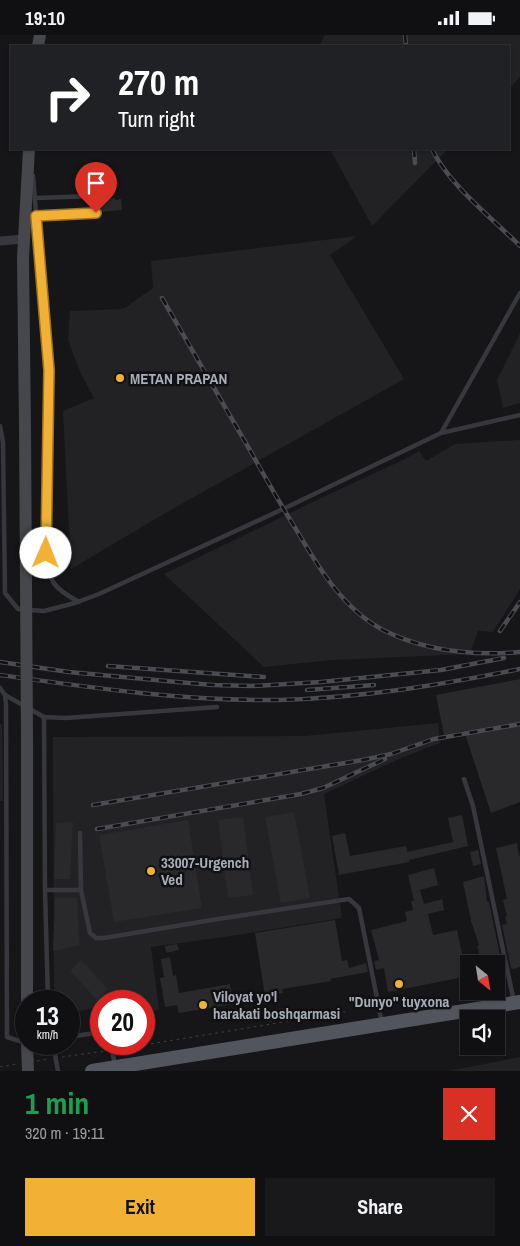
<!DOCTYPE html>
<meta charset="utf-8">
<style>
:root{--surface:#101012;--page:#19191b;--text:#f1f3f6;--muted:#9c9d9f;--line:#303032;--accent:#f2b134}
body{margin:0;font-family:"Archivo Narrow",sans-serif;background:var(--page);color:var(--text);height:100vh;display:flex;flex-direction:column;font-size:19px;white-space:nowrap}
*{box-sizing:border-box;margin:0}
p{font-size:16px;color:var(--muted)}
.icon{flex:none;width:28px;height:28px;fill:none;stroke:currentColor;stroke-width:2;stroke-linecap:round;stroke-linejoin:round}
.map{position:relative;height:1036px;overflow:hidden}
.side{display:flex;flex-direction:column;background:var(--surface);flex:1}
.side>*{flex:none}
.banner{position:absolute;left:10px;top:10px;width:500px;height:105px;border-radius:0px;box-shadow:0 1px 4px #0004,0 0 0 1px var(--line);background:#202124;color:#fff;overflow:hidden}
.needle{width:32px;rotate:150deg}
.tools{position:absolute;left:460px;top:920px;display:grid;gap:10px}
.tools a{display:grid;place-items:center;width:45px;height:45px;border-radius:0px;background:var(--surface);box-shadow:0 1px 4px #0004,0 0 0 1px var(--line);font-size:25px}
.speed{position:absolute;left:15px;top:955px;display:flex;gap:10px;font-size:25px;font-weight:700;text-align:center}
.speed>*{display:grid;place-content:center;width:65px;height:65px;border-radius:50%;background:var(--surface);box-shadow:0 1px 4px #0004,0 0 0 1px var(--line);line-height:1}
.speed small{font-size:12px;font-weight:400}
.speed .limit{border:8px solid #d22;background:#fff;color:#111}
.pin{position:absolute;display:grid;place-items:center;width:42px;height:42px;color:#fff;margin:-51px -21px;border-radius:50% 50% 50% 0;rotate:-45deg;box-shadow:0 0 5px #0007}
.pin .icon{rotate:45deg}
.me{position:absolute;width:55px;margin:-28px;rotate:1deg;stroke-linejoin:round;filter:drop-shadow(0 0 4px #0008)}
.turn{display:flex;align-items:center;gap:18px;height:105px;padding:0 25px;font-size:22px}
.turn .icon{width:65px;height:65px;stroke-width:2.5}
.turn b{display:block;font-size:35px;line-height:42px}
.round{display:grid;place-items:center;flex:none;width:52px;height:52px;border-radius:0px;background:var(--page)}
.overview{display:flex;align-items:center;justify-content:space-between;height:85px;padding:0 25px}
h1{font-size:30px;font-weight:700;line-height:38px;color:#1e9e55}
.cta{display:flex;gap:10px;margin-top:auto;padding:10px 25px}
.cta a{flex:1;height:58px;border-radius:0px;background:var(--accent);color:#111;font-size:20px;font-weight:700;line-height:58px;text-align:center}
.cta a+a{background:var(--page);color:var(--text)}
.status{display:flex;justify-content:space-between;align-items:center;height:35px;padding:0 25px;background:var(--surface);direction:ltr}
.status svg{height:14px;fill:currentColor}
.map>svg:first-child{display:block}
.built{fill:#222225}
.building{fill:#29292c}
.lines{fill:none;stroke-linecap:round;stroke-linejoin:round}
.path{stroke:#3d3f44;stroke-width:1;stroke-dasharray:2.5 4;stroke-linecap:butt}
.service{stroke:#37383d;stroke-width:4.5}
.minor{stroke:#37383d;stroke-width:9}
.secondary{stroke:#45474d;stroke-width:12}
.primary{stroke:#53555c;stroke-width:14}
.rail-casing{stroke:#4a4c52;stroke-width:4.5}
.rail{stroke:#111113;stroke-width:2.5;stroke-dasharray:8;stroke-linecap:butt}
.secondary-bridge{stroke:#45474d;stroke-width:12}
.route-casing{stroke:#9d7322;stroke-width:12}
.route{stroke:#f2b134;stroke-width:9}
.poi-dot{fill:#f2b134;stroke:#111113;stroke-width:2}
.labels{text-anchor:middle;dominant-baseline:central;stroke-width:5;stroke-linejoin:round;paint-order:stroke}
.poi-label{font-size:15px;font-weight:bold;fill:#a8adb8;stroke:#111113;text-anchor:start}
</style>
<div class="status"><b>19:10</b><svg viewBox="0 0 49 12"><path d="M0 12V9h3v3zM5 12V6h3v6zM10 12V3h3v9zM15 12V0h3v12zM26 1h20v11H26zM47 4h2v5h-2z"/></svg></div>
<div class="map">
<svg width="520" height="1036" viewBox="0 0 520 1036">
<rect width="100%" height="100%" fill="#161618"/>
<g class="built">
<path d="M325 0H520V42L509 54V11H319Z"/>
<path d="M330 114H448L372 191Z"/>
<path d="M357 201 330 220 404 344 162 480 71 534 63 376 94 363 81 339 68 305 70 276 123 274 153 253 151 226Z"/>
<path d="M520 298V368L503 373 497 345Z"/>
<path d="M520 405V554L493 597 478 596 470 619 332 625 264 632 164 539 319 464 405 424 419 416 426 426 455 409Z"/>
<path d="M438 688 440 708 401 723 324 759 342 883 231 901 151 912 159 975 144 977V966H101V972L69 978V966H54L53 702 305 701Z"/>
<path d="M0 689H2L3 766H0Z"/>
<path d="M520 1022V1036H449Z"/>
</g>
<g class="building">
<path d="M115 163 116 165 121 164 122 175 101 177 100 164Z"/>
<path d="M520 644V767L491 778 464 696 444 700 436 660Z"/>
<path d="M294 777 310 863 281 868 265 782Z"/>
<path d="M462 780 468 811 409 825V827L339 840 332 801 345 798 350 821 406 811 407 817 453 807 448 783Z"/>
<path d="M243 782 253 860 228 863 218 785Z"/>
<path d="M188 785 202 873 114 887 99 800Z"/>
<path d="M73 787 70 844H54L56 788Z"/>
<path d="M517 808 519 821 520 820V932L513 934 511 933 502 890 507 889 505 882 507 881 503 865 507 864 496 813Z"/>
<path d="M478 815 481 829 473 831 470 817Z"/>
<path d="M434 833 438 850 420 855 424 869 442 864 444 875 428 879 433 900 457 895 464 928 469 927V941L388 957 384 933 376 935 374 926 379 925 371 895 407 886 405 877 413 875 411 866H414L408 840Z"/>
<path d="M484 841 487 867H489L503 935 496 936V929H482L477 911 479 910 471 886 463 847Z"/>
<path d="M55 863H77L79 910 53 916Z"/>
<path d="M335 885 342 926 347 925 349 933 366 928 368 937 330 944 331 946 282 954 283 958 265 961 255 898Z"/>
<path d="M177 909 179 915 166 918 165 911Z"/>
<path d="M170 922 173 941 176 940 179 958 230 949 233 969 179 978 177 970 165 972 160 943 164 942 161 924Z"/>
<path d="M81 925 108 954 97 965 70 936Z"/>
<path d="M284 973 286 984 267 987 265 976Z"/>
</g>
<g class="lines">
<g class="path">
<path d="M119 1014 345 977"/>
<path d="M62 1022 105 1016"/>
<path d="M37 1026 48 1024"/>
<path d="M0 1032 16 1029"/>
</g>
<g class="service">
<path d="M33 141 49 335 46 518C49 547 53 553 79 567"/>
<path d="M35 163 95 161 96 178 36 181"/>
<path d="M0 391 3 407 5 558 18 574 44 576 75 568 99 559 283 474 441 398 520 380"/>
<path d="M441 398 520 258"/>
<path d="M0 653 5 660 6 670 7 1002 26 1008"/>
<path d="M5 660 44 682"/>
<path d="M464 744 473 771 514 967"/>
<path d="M80 798 81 855 90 898 96 903H104L218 884 349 864 359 873 382 988"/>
<path d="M45 855H81"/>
<path d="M48 966 45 855 44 682 66 683 217 672"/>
<path d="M69 1002 101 997"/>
<path d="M53 1009 58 1036"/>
<path d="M111 1009 115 1031"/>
</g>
<path class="minor" d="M0 206 24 204"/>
<g class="secondary">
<path d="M38 11 40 0"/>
<path d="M25 392 23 223 29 114"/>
<path d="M27 966V702"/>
<path d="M27 1009 28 1036"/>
</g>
<path class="primary" d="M92 1036 520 967"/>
<g class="rail-casing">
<g id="rail">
<path d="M405 0 406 11"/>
<path d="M414 114 415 128"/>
<path d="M432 114C449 150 491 182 520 211"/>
<path d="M162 263C192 314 221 366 251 417 266 444 281 470 297 496 319 533 343 574 383 595 425 616 474 621 520 617"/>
<path d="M500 596 520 567"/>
<path d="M0 627 69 637 177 647 213 650 252 651 321 647 441 635 504 623"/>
<path d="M108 631 264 642"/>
<path d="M0 640C93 653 185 666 279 665 361 663 440 650 520 634"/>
<path d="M307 655 374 650"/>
<path d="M93 770 363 725 391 719 434 704 520 689"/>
<path d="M97 794 301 759 323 753 385 724"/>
</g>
</g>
<use href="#rail" class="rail"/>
<path class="secondary-bridge" d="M25 392 27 702"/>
</g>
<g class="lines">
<g class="route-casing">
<path id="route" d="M46 518 49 335 36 181 96 178"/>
</g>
<use href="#route" class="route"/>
</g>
<g class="poi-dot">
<circle cx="120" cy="343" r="5"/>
<circle cx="151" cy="836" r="5"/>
<circle cx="399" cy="949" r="5"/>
<circle cx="203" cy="970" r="5"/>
</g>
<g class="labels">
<g class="poi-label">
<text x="130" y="343">METAN PRAPAN</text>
<text x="161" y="827">33007-Urgench<tspan x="161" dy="17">Ved</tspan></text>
<text x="213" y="961">Viloyat yo'l<tspan x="213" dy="17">harakati boshqarmasi</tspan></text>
<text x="399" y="966" text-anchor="middle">"Dunyo" tuyxona</text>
</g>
</g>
</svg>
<div class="tools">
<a><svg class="needle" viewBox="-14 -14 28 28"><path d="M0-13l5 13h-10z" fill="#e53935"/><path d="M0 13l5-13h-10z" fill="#9c9d9f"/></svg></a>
<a><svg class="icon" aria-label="sound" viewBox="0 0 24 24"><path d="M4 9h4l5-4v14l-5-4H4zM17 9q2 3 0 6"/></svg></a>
</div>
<div class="speed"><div>13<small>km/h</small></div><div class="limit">20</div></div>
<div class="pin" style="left:96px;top:178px;background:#d93025"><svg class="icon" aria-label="arrive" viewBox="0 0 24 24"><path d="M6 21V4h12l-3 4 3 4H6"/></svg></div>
<svg class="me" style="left:46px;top:518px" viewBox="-20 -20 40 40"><circle r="19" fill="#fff"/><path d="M0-13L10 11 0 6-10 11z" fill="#f2b134"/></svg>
<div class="banner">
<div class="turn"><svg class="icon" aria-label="right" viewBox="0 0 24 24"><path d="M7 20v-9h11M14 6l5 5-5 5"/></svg><div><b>270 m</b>Turn right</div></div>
</div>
</div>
<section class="side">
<div class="overview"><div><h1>1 min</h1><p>320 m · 19:11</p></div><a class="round" style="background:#d93025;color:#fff"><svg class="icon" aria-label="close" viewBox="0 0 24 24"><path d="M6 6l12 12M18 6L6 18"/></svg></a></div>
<div class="cta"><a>Exit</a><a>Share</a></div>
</section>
